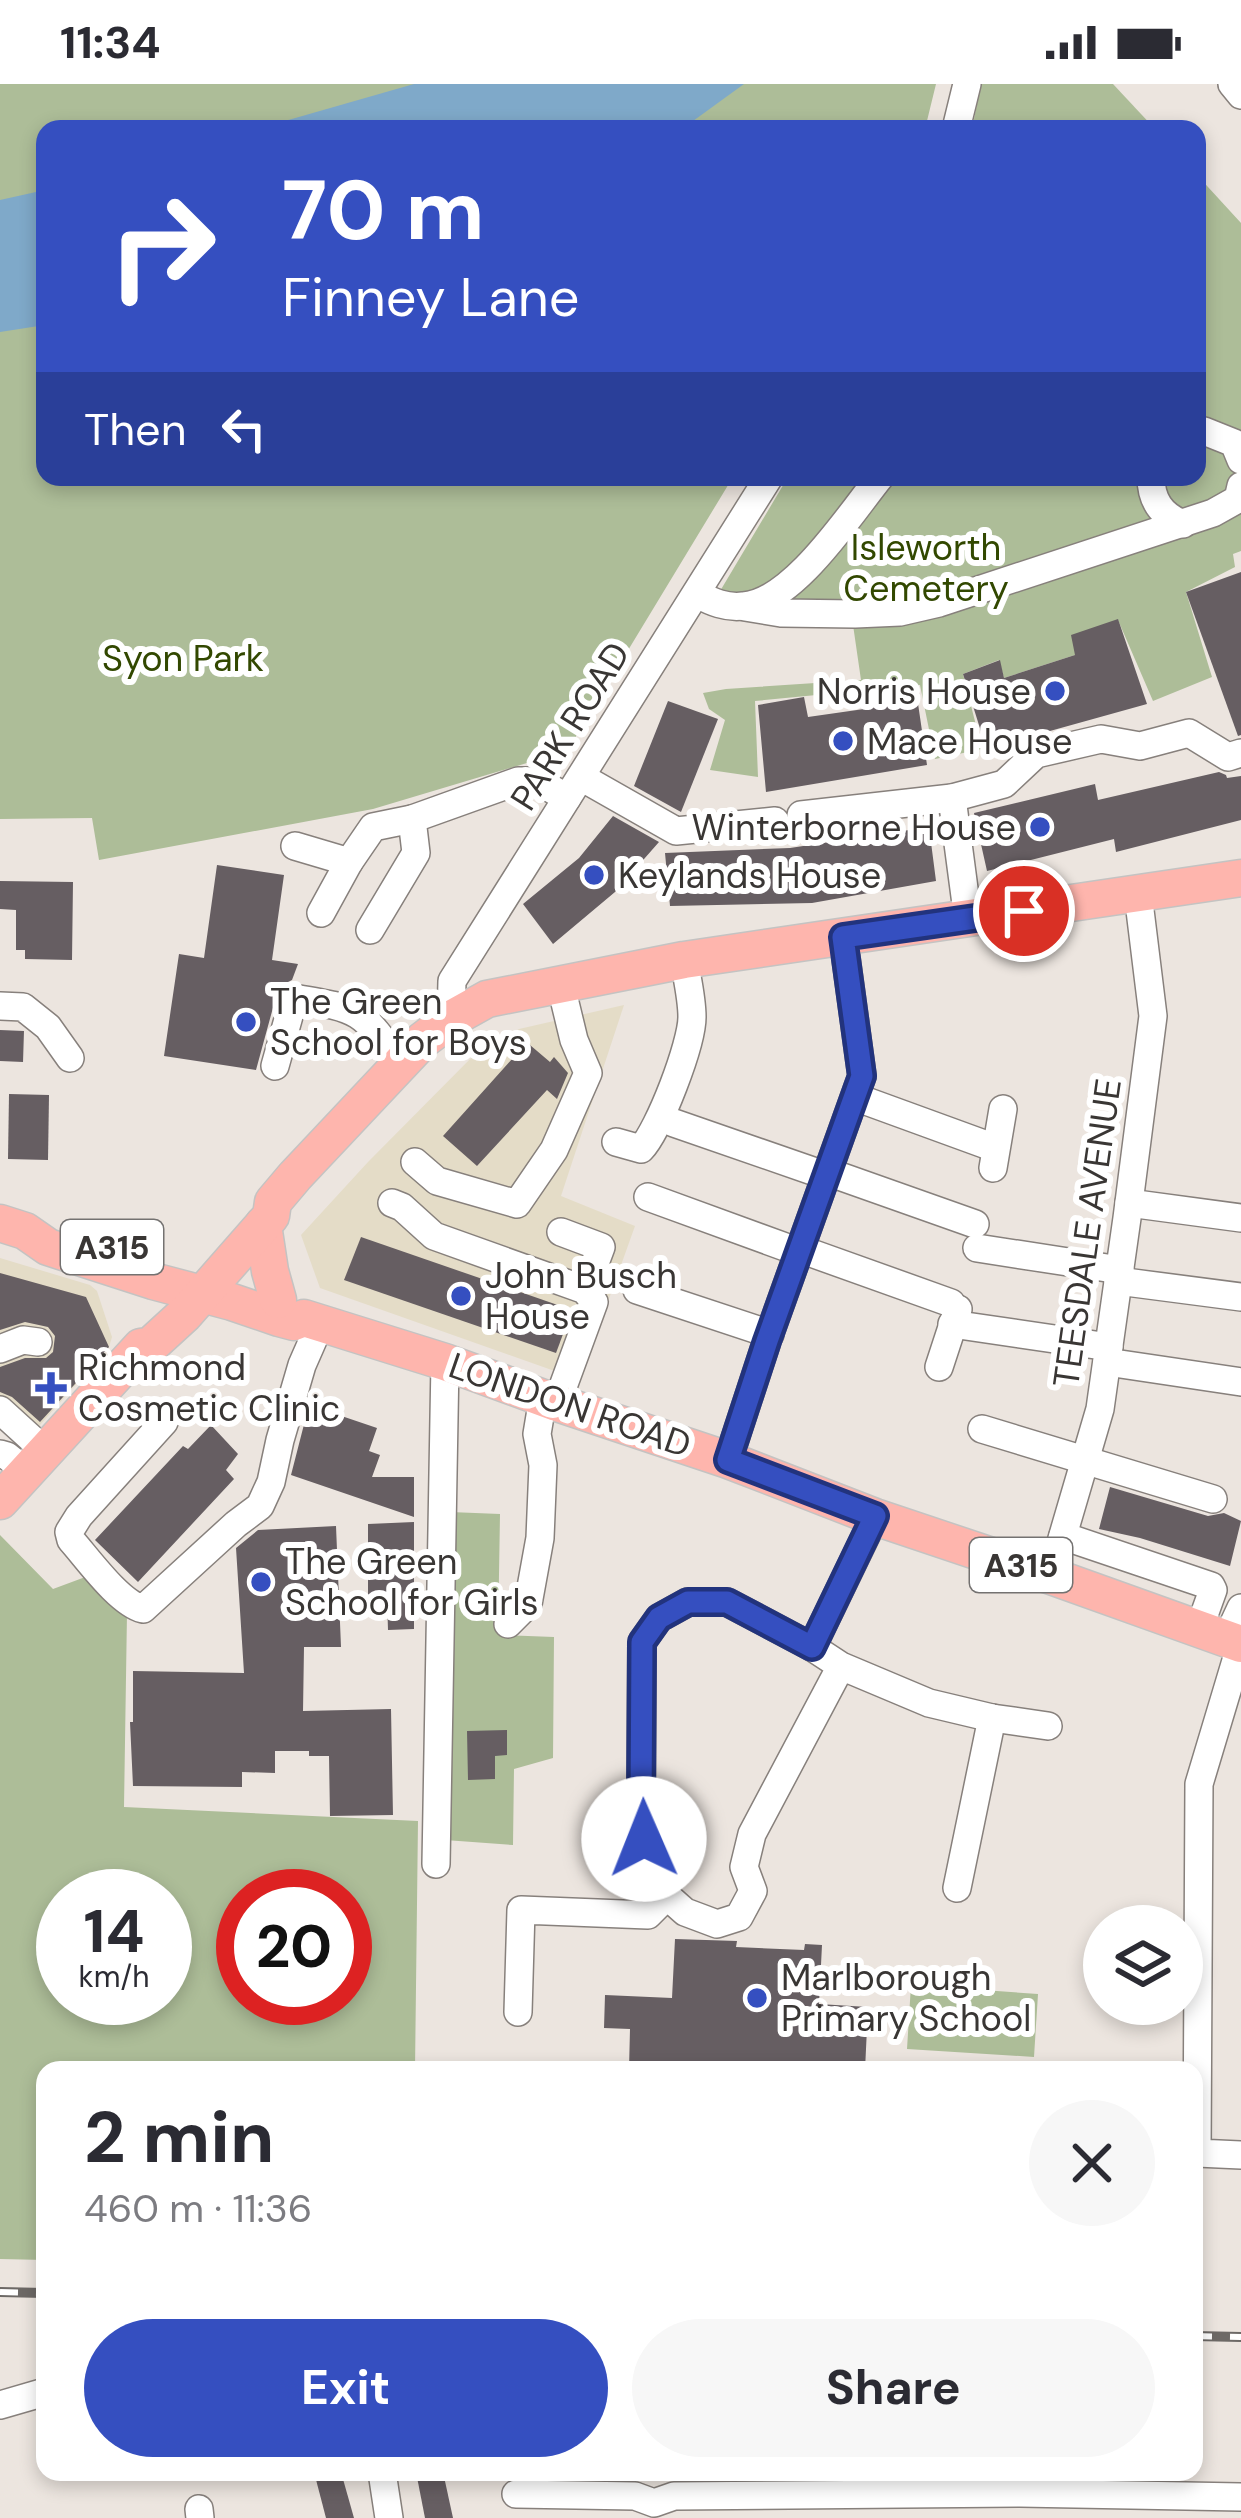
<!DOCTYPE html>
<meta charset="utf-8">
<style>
:root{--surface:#fff;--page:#f7f7f7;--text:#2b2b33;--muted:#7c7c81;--accent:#354fc0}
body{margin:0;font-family:"DM Sans",sans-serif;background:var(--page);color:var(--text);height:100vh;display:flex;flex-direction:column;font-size:45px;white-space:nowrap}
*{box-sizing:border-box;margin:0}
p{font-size:39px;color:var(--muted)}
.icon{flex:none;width:66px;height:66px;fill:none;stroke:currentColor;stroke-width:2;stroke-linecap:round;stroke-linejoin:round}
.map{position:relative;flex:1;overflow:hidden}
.sheet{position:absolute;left:36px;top:1977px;width:1167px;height:420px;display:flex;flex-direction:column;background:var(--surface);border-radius:24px;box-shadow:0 6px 18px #0003}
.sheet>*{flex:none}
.banner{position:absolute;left:36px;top:36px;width:1170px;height:366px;border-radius:24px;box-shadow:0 6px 18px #0003;background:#354fc0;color:#fff;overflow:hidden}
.fabs{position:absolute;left:1083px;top:1821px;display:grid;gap:24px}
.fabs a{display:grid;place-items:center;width:120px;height:120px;border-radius:50%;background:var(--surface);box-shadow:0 6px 18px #0003;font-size:60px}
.speed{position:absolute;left:36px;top:1785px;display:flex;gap:24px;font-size:60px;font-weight:700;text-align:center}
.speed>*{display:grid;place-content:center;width:156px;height:156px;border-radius:50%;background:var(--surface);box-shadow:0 6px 18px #0003;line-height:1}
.speed small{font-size:30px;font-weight:400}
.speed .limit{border:18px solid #d22;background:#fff;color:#111}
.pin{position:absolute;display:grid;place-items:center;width:102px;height:102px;color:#fff;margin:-51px;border:6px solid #fff;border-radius:50%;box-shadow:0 3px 12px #0007}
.me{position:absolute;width:132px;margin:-66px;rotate:359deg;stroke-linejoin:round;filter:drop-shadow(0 0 9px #0008)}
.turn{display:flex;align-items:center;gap:42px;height:252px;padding:0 48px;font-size:54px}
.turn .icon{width:156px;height:156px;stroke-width:2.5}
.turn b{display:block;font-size:84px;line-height:102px}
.then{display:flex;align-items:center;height:114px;padding:0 48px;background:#0003;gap:24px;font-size:45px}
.round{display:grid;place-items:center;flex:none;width:126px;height:126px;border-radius:63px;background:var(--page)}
.headline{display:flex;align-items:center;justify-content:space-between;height:204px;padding:0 48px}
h1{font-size:72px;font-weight:700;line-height:90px}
.button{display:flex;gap:24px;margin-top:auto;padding:24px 48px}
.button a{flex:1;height:138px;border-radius:72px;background:var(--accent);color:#fff;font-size:48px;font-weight:700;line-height:138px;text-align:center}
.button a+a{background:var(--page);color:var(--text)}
.status{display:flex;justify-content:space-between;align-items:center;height:84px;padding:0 60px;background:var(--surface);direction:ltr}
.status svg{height:33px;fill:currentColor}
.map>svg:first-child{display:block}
.commercial{fill:#e4dcc7}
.green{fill:#adbd98;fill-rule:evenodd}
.water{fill:#7fa9c9}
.building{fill:#665e62}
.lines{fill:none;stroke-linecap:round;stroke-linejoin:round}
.minor-casing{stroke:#87807c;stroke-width:30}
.major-casing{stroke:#c4c3c2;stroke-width:39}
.minor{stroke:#fff;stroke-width:27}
.major{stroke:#feb5ad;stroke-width:36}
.rail-casing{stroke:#6d6966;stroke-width:10}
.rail{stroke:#fff;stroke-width:6;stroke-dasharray:18;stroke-linecap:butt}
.route-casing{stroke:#22337d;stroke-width:30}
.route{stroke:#354fc0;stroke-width:21}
.poi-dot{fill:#354fc0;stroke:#fff;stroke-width:4.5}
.labels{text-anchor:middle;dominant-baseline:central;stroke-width:12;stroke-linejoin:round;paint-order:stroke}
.shield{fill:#fff;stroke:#747271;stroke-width:3}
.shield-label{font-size:33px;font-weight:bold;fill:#393634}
.park-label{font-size:36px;fill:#324800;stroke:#fff}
.poi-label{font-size:36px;fill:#393634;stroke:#fff;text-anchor:start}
.street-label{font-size:36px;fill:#393634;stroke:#fff}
</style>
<div class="status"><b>11:34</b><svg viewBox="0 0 49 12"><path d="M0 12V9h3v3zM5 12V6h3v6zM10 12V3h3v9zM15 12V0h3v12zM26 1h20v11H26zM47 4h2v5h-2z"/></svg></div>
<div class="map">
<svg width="1241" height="2434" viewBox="0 0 1241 2434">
<rect width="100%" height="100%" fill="#ece5df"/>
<g class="commercial">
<path d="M624 921 561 1112 635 1142 580 1296 320 1204 301 1151 368 1078 476 969 519 945Z"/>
<path d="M0 1174 90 1201 97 1207 112 1253 109 1263 24 1359 0 1337Z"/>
</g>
<g class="green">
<path d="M0 0H936L925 45H45V393H733L567 667 373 725 99 776 92 734 0 735Z"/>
<path d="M981 0H1113L1155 45H972Z"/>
<path d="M1197 91 1241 139V467L1233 470 1235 483 1186 508 1212 593 1153 617 1118 536 1075 571 1004 594 999 576 963 590 982 665 935 675 920 601 755 617 758 693 710 686 725 636 709 625 703 609 726 605 861 596 852 534 707 529 788 393H1197Z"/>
<path d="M450 1428 500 1430 498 1551 554 1553 553 1674 514 1685 513 1761 445 1756Z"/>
<path d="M0 1451 53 1505 88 1492 127 1529 124 1723 418 1737 415 1986H45V2176L0 2175ZM63 1812H165V1914H63ZM243 1812H345V1914H243Z"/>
<path d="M911 1901 1038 1910 1034 1973 907 1965Z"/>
</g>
<g class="water">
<path d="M414 0H744L682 45H257Z"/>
<path d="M45 106V241L0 248V116Z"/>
</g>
<g class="building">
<path d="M1241 488V651L1238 652 1186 508Z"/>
<path d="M1118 535 1147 620 1032 652 1021 659 988 670 963 590 1000 576 1004 594 1075 571 1071 551Z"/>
<path d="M915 599 927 681 766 708 758 621 804 613 808 633 885 622 882 606Z"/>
<path d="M668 617 718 635 681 728 634 702Z"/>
<path d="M1219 688 1226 691 1227 694 1241 692V736L1116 768 1114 755 987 787 974 729 1095 700 1098 716Z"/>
<path d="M613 732 659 758 615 808 553 860 523 820 579 774Z"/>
<path d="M929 743 936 797 812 819 670 822 665 769 790 764Z"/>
<path d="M217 781 284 791 272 876 298 880 292 896 282 901 277 909 256 986 164 972 179 870 204 874Z"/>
<path d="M0 797 73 798 72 876 25 875V866H16V826L0 825Z"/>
<path d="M0 946 24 947 23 978 0 977Z"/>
<path d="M530 961 550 978 554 973 568 989 557 1015 547 1006 477 1082 443 1052 513 974 515 977Z"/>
<path d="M9 1010 49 1011 48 1076 8 1075Z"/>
<path d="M361 1153 572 1226 556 1269 344 1196Z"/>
<path d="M0 1189 86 1213 109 1263 40 1338 12 1313 0 1308V1283L25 1274H46L53 1268 55 1252 48 1243 25 1238 0 1246Z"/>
<path d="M309 1321 377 1344 369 1367 380 1371 372 1393H414V1433L291 1391Z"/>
<path d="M211 1341 238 1370 226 1386 234 1395 138 1498 95 1456 183 1362 188 1365Z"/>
<path d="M1110 1403 1208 1432 1224 1429 1241 1437 1230 1482 1140 1454 1099 1445Z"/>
<path d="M414 1438V1545L388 1546 387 1514H368V1440Z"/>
<path d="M336 1442 341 1563H304L303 1627 391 1625 393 1731 330 1732 329 1672H309V1667H275V1689L242 1688V1703L133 1702 130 1638H133V1587L244 1589 236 1464 258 1446Z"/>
<path d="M507 1646V1671L495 1672V1695L468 1696 467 1647Z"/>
<path d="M675 1855 737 1857 736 1863 804 1866 805 1860 822 1861 819 1920 868 1923 865 1986H629L630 1945 604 1944 605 1911 672 1914Z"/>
<path d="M314 2388H341L354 2434H326Z"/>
<path d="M416 2388H443L453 2434H425Z"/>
</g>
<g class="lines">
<g class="minor-casing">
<g id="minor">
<path d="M1232 0 1241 11"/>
<path d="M956 45 967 0"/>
<path d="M1197 348 1204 347 1234 359 1241 376"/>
<path d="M1151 393C1151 416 1161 431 1183 440"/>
<path d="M697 510C712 518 726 524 743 522 793 519 850 430 880 393"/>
<path d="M745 523 781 529 855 530 900 528 939 519 1213 429 1238 415 1241 402"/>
<path d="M581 693 676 747 775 737"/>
<path d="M952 714 968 835"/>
<path d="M801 731 952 714 1004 700 1036 670 1101 655 1140 662 1189 649 1228 673 1241 669"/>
<path d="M295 762 349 778 373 743 412 735"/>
<path d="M321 829 349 778"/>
<path d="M370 846 416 769 412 735 518 697H538L567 714"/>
<path d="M0 922 23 923 48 943 70 974"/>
<path d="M451 935 452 897 769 393"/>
<path d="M275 982 294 914C360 925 362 925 400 981"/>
<path d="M855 1013 995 1064"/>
<path d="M674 1039 827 1092"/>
<path d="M616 1058 641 1065C659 1046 692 960 692 933 692 914 687 894 684 876"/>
<path d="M415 1078 437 1097 517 1120 554 1066 588 989 574 956 560 898"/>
<path d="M993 1084 1003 1025"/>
<path d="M828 1088 975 1140"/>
<path d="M648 1113 799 1168"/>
<path d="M392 1119 402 1123 434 1152 585 1206 594 1218 557 1319"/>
<path d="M1129 1119 1241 1134"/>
<path d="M561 1148 601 1163 585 1206"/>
<path d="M977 1164 1120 1186"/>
<path d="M800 1165 951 1219"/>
<path d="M1118 1197 1241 1213"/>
<path d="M637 1206 770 1250"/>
<path d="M952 1240 1109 1263"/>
<path d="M0 1265 23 1256 38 1258"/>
<path d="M1107 1278 1241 1298"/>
<path d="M939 1283 958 1225"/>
<path d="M0 1326 45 1367"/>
<path d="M164 1338 79 1432 69 1448 71 1456C88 1475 119 1519 143 1525L236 1440 260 1422 271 1398 280 1356 302 1281 320 1240"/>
<path d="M982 1345 1213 1415"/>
<path d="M0 1370 7 1372 27 1388"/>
<path d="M728 1376 767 1257 862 992 843 852"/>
<path d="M1063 1452 1211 1502 1213 1506 1199 1545"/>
<path d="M1051 1492 1100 1325 1127 1134 1153 932 1138 810"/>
<path d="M508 1540 528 1520 540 1454 543 1381 537 1350 543 1314"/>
<path d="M1227 1554 1241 1524"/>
<path d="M1241 1560 1199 1700 1197 2069 1241 2071"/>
<path d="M812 1563 875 1433"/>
<path d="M841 1582 752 1750 744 1783 753 1807 739 1833 717 1840 685 1828 667 1812 646 1785 641 1724 642 1558 659 1534 688 1518H727L812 1563 841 1582 929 1619 992 1634 1048 1642"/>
<path d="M436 1780 445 1278"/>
<path d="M957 1804 992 1634"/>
<path d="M518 1928 521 1826 648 1831 667 1812"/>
<path d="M0 2321 45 2308"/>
<path d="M382 2388 389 2434"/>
<path d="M516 2410 635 2412 654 2419 674 2412 1020 2409 1241 2413"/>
<path d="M199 2425 200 2434"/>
</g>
</g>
<g class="major-casing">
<g id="major">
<path d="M0 1139 25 1147 48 1163 153 1197 232 1218 279 1234 294 1238 304 1234 445 1278 557 1319 728 1376 875 1433 1051 1492 1241 1560"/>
<path d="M263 1141 270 1187 278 1216"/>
<path d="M0 1417 141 1263 150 1262 185 1230 271 1132 273 1118 295 1092 423 956 451 935 487 915 684 876 1241 794"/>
</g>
</g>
<use href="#minor" class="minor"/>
<use href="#major" class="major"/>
<g class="rail-casing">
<g id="rail">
<path d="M0 2208 45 2209"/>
<path d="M1194 2252 1241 2253"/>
</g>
</g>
<use href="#rail" class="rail"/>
</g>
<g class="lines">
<g class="route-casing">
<path id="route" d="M644 1755 641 1724 642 1558 659 1534 688 1518H727L812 1563 875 1432 728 1376 767 1257 862 992 843 853 1024 827"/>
</g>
<use href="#route" class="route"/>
</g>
<g class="poi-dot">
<circle cx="1055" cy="607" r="12"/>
<circle cx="843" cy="657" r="12"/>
<circle cx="1040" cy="743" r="12"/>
<circle cx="594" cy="791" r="12"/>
<circle cx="246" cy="938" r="12"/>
<circle cx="461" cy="1212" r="12"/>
<path d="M45 1286h12v12h12v12h-12v12h-12v-12h-12v-12h12z"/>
<circle cx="261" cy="1498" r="12"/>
<circle cx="757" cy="1914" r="12"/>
</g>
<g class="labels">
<g class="shield">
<rect x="61" y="1136" width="102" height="54" rx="9"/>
<rect x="970" y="1454" width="102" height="54" rx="9"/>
</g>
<g class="shield-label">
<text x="112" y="1163">A315</text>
<text x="1021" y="1481">A315</text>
</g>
<g class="park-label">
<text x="926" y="463">Isleworth<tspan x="926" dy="41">Cemetery</tspan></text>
<text x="183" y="574">Syon Park</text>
</g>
<g class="poi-label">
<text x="1031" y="607" text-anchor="end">Norris House</text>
<text x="867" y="657">Mace House</text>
<text x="1016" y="743" text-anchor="end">Winterborne House</text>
<text x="618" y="791">Keylands House</text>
<text x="270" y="917">The Green<tspan x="270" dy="41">School for Boys</tspan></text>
<text x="485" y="1191">John Busch<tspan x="485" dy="41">House</tspan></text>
<text x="78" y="1283">Richmond<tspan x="78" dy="41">Cosmetic Clinic</tspan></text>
<text x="285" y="1477">The Green<tspan x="285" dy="41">School for Girls</tspan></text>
<text x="781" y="1893">Marlborough<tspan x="781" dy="41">Primary School</tspan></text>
</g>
<g class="street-label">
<text transform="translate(570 642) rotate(-58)">PARK ROAD</text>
<text transform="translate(1087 1149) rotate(-82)">TEESDALE AVENUE</text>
<text transform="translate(570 1321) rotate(19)">LONDON ROAD</text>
</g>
</g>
</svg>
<div class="fabs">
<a><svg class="icon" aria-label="layers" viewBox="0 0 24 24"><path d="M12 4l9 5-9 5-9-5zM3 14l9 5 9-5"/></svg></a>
</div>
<div class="speed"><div>14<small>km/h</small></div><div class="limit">20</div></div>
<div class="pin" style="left:1024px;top:827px;background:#d93025"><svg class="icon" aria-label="arrive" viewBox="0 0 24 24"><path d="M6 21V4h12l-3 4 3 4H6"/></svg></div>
<svg class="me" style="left:644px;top:1755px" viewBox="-20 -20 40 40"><circle r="19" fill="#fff"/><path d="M0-13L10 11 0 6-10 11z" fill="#354fc0"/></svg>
<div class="banner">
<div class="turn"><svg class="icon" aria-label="right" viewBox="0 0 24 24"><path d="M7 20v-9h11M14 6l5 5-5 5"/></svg><div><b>70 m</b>Finney Lane</div></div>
<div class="then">Then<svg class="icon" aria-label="left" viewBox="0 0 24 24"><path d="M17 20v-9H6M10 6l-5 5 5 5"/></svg></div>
</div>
<section class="sheet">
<div class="headline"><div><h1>2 min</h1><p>460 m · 11:36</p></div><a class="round"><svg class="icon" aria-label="close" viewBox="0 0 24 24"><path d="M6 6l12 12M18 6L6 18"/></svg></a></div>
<div class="button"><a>Exit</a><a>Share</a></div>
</section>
</div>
